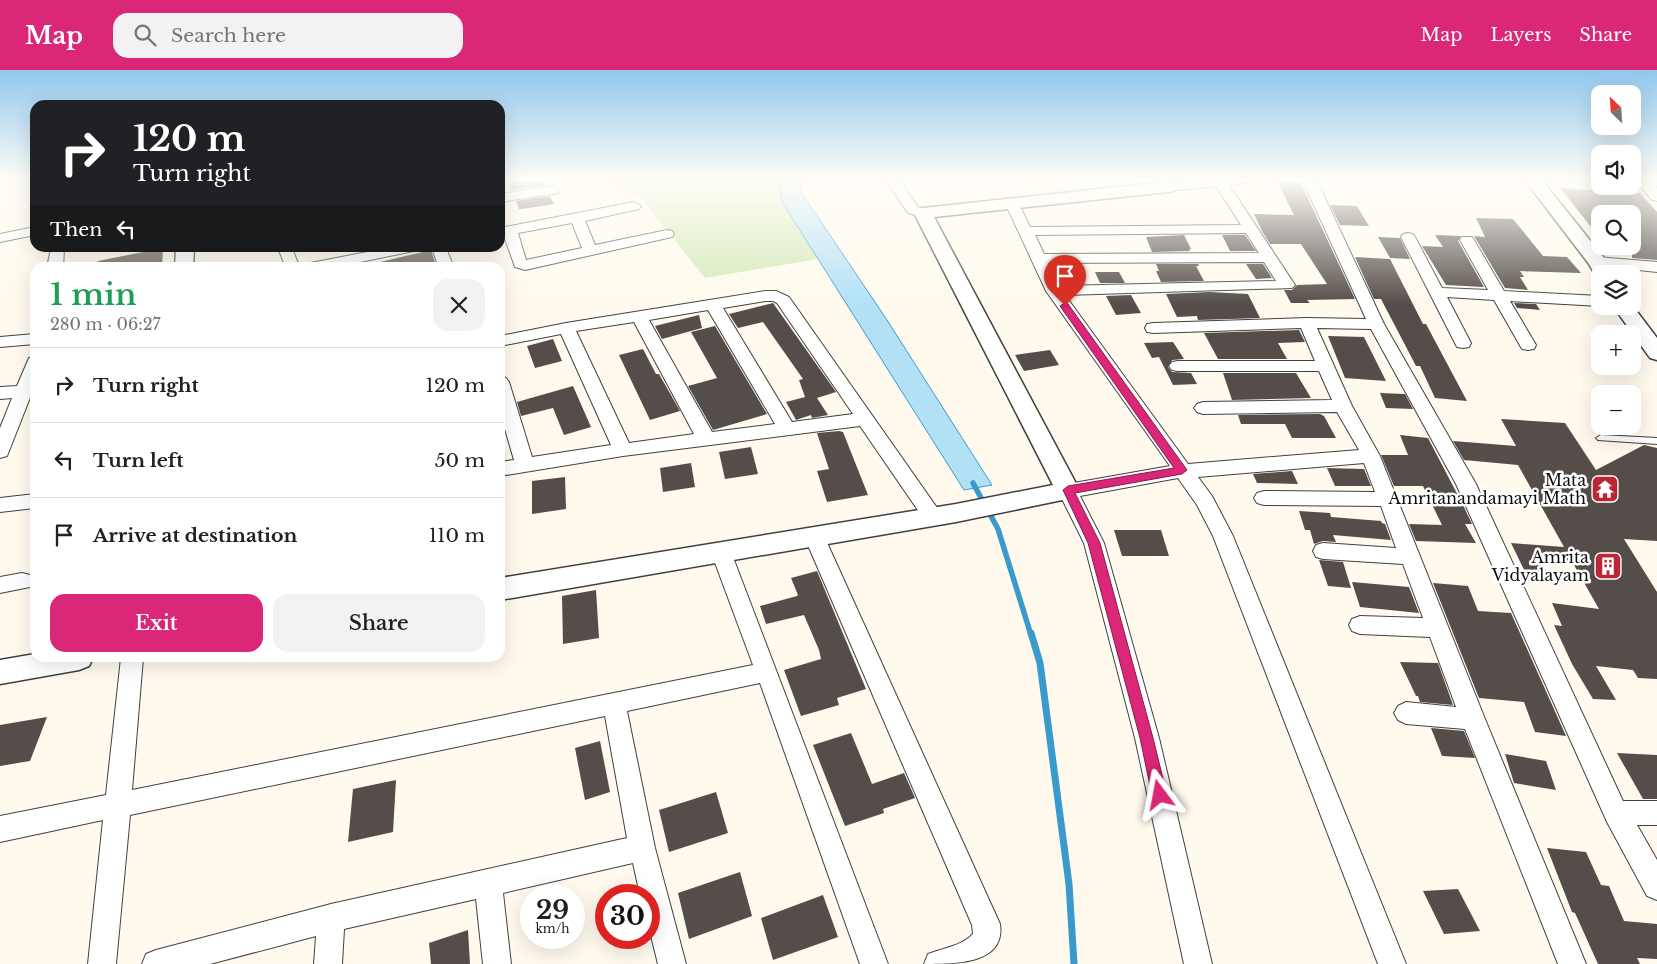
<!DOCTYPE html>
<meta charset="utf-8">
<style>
:root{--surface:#fff;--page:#f2f2f2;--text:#202124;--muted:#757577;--line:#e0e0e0;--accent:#db2777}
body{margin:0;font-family:"Libre Baskerville",serif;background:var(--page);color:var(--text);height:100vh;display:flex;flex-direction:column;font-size:19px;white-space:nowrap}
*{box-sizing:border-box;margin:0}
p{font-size:16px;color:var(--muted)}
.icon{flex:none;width:28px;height:28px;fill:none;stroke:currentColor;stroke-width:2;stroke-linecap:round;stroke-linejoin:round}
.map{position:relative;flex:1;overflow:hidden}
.details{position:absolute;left:30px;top:192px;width:475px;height:400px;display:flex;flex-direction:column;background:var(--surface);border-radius:15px;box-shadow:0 5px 20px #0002}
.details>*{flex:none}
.banner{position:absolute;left:30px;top:30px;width:475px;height:152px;border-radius:15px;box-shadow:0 5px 20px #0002;background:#202124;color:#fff;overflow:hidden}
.needle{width:32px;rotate:335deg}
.buttons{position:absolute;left:1591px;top:15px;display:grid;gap:10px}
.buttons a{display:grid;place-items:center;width:50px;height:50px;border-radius:10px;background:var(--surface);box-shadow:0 5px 20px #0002;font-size:25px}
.speed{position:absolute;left:520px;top:814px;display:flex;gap:10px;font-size:25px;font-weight:700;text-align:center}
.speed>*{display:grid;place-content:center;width:65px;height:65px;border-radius:50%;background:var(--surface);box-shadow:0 5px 20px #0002;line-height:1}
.speed small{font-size:12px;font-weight:400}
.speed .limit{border:8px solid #d22;background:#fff;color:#111}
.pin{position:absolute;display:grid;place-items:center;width:42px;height:42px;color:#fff;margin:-51px -21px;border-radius:50% 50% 50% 0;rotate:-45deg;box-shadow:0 0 5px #0007}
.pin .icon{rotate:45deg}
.me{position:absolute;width:55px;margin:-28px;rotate:347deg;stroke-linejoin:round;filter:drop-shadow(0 0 4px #0008)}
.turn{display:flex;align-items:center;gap:18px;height:105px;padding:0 20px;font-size:22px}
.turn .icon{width:65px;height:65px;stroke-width:2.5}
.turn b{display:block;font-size:35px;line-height:42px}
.then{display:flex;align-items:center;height:48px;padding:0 20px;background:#0003;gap:10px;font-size:19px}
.round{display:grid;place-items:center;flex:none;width:52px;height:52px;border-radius:15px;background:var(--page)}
.headline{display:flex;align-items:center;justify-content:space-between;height:85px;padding:0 20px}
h1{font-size:30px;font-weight:600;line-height:38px;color:#1e9e55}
.button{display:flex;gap:10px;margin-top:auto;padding:10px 20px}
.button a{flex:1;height:58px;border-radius:15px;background:var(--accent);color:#fff;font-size:20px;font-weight:600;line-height:58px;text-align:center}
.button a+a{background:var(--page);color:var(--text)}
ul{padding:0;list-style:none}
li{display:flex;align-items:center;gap:15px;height:75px;padding:0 20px;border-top:1px solid var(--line)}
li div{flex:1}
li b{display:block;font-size:19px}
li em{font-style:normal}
header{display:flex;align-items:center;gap:30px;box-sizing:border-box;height:70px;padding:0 25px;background:var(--accent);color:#fff}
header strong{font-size:24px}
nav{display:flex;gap:28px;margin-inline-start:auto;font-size:18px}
.search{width:350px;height:45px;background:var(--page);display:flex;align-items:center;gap:12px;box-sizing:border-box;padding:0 18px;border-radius:15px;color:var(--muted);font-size:19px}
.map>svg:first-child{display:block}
.green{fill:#d4e9b7}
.water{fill:#b2e1f6;stroke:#399bcd}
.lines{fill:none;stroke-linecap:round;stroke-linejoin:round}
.stream-far1{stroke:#399bcd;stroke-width:5.5}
.stream{stroke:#399bcd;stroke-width:7}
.building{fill:#554d49}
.service-casing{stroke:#404040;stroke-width:2}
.minor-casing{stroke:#404040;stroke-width:2}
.tertiary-casing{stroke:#404040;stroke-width:3}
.service{fill:#fff;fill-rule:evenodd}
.minor{fill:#fff;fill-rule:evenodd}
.tertiary{fill:#fff;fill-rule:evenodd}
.route{fill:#db2777;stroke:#8e194d}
.labels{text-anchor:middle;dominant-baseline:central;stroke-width:5;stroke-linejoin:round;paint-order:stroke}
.poi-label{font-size:16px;fill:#0d0d0d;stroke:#fff;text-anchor:end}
</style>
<header>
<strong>Map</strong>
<div class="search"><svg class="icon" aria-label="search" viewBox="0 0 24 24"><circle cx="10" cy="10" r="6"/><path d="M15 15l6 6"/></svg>Search here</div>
<nav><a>Map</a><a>Layers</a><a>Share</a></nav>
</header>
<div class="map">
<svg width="1657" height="894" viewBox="0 0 1657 894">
<rect width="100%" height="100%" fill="#fffaed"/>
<path class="green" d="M598 109H778L782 132 818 189 705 208 642 129Z"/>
<path class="water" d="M778 109H801V122L887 250 992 415 964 420 782 132Z"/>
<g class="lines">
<path class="stream-far1" d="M973 413 998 459 1031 565"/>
<path class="stream" d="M1031 563 1040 593 1069 814 1074 894"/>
</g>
<g class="building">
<path d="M508 109H543L546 115 512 120Z"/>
<path d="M1276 109H1299L1355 229 1307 230 1310 233H1291L1284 220H1292L1297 215 1327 214 1301 174H1270L1262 161 1254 144 1294 145Z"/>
<path d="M1560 118 1640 123 1657 142V190L1632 188V144H1600V168Z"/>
<path d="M550 126 554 134 529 138 519 139 516 131Z"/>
<path d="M1330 135 1357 136 1369 156 1340 155Z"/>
<path d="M1476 148 1513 149 1543 186 1567 187 1581 203 1520 201 1524 207H1520L1528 220 1505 218 1474 166 1485 167Z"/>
<path d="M1184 165 1191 179H1189L1190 181 1152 182 1146 167Z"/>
<path d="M1222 165H1245L1256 181H1230Z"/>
<path d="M1435 165 1461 166 1458 171 1484 217 1446 215 1422 176 1443 177Z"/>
<path d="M1378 167 1400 168 1410 189 1390 188Z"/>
<path d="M163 178 162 198H99L98 191Z"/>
<path d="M431 180 437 198H381L380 192Z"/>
<path d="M1355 187 1390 189 1423 254H1426L1467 331 1435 328 1420 296H1416L1381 229H1374Z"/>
<path d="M1156 194H1198L1199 196H1196L1204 211 1161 212 1156 201H1159Z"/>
<path d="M1246 194H1263L1272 208 1256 209Z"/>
<path d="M1095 202H1119L1125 213H1100Z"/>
<path d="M1210 222 1248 224 1260 248 1198 250 1197 246 1177 247 1166 224Z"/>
<path d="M1131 225 1141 243 1116 245 1106 226Z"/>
<path d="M773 233 836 322 817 328 828 345 812 348 811 345 796 350 786 332 805 327 799 310 803 309 763 252 738 258 729 244Z"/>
<path d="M1514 233 1536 234 1540 240 1517 238Z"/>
<path d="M699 245 702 258 662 269 655 256Z"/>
<path d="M715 256 767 344 713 360 688 316 717 308 691 262Z"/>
<path d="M1299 260 1305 272 1278 273 1287 289H1218L1204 263Z"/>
<path d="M1328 266 1364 267 1386 311 1345 308Z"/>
<path d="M553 269 562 291 535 298 527 276Z"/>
<path d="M1173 272 1184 289 1172 290 1168 297 1172 302 1191 303 1197 314 1173 315 1159 287 1152 288 1144 273Z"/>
<path d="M643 279 656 304H659L680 341 650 350 619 285Z"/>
<path d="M1050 280 1059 295 1024 301 1015 285Z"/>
<path d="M1223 303H1296L1311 328 1232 330Z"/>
<path d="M573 316 591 357 564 365 553 338 521 346 517 332Z"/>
<path d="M1380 323 1405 324 1413 339 1386 338Z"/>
<path d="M1320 344 1324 346 1336 368H1292L1285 354H1241L1238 345Z"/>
<path d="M1501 349 1565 353 1596 400 1644 375 1657 378V471L1624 469 1657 522V609L1638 608 1633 600 1596 596 1616 630 1593 629 1572 594 1554 555 1562 556 1552 533 1599 539 1574 495 1542 493 1552 513 1529 510 1511 473 1564 477 1518 395 1464 390 1453 371 1516 376Z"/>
<path d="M839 361 843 362 868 425 827 432 817 401 829 399 817 363Z"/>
<path d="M1400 365 1428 368 1463 435 1472 454H1465L1476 473 1416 471 1409 454 1442 455 1423 416H1394L1381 385H1408Z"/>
<path d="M751 377 758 404 725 409 719 382Z"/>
<path d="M691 393 695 417 663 422 660 398Z"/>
<path d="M1327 398 1364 399 1371 416H1335Z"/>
<path d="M1292 401 1298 414 1257 413 1253 404Z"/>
<path d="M565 407 566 439 532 444V411Z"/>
<path d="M1299 441 1330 443 1331 447 1381 451 1382 453 1385 454 1391 470 1333 465 1336 472 1323 471 1314 474 1310 460H1305Z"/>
<path d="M1114 460H1161L1169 486H1122Z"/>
<path d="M1319 490 1343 492 1351 518 1328 516Z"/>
<path d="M817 501 866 619 837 628 839 635 801 646 784 600 821 589 819 580 804 545 766 554 760 536 797 526 798 525 791 508Z"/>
<path d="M1352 512 1409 517 1419 543 1360 537Z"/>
<path d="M1433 513 1468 516 1478 541 1511 543 1566 666 1535 662 1524 632 1479 628Z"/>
<path d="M596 520 599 568 563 574 562 526Z"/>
<path d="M1400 592 1438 593 1453 635 1420 632 1418 626H1416Z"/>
<path d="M47 647 30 691 0 696V655Z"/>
<path d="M1431 658 1464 661 1475 688 1442 686Z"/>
<path d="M851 663 872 714 904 703 915 728 883 739 884 743 845 756 813 675Z"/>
<path d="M600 671 610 722 585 730 575 678Z"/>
<path d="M1617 683 1657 685V729H1643Z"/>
<path d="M1505 684 1546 691 1556 720 1514 713Z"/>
<path d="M396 710 393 762 348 772 353 719Z"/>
<path d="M716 722 728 763 669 782 659 740Z"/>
<path d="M1547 778 1586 782 1601 815 1609 816 1624 851 1657 854V889L1637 888 1640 894H1598L1575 843 1572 842Z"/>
<path d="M740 802 752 846 689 869 678 823Z"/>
<path d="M1458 819 1480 861 1444 864 1423 821Z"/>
<path d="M823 825 838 867 773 890 761 848Z"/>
<path d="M468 860 470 894H431L429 873Z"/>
</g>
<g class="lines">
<g class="service-casing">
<path id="service" d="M1601 365 1657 368V374L1598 370 1596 368Z"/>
</g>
<g class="minor-casing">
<g id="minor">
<path d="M885 109H899L918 137 928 140 930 143 928 146 923 147 908 143Z"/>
<path d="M1205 109H1252L1245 113 1229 115 1295 215 1292 218 1065 225 1188 394 1359 380 1337 342 1203 344 1197 342 1194 338 1197 334 1203 332 1332 330 1319 301H1178L1172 300 1169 296 1172 292 1178 291H1315L1301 258 1153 263 1147 262 1145 258 1147 254 1153 253 1307 248 1366 249 1302 109H1316L1384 254 1476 414 1623 731H1657V755H1637L1657 790V830L1647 826 1607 752 1456 414 1371 259 1317 258 1352 336 1380 386 1485 649 1586 894H1558L1465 659 1406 654 1398 650 1394 643 1398 636 1406 632 1456 637 1430 567 1360 564 1352 561 1349 555 1352 549 1360 546 1423 548 1403 494 1323 489 1316 487 1313 481 1316 475 1323 473 1396 478 1381 436 1264 435 1257 433 1254 428 1257 423 1264 421 1375 422 1364 393 1198 407 1212 426 1233 466 1406 894H1378L1213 466 1197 435 1178 408 1080 426 1104 473 1159 668 1212 894H1184L1135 668 1084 473 1058 421 1061 416 1068 414 1170 396 1046 221 1006 135 1008 132H1018L1030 157 1241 155 1216 116 1168 121 1161 117 1168 113ZM1246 163 1259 183 1044 184 1035 165ZM1264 192 1276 211 1059 216 1048 193Z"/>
<path d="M1635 109H1649L1657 118V131L1652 130Z"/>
<path d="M553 116 560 120 558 123 500 132V124Z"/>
<path d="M634 132 641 136 639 139 585 151 595 175 667 160 672 161 674 164 672 167 525 200 515 197 504 166H500V158ZM572 153 582 178 526 190 518 163Z"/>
<path d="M35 157V165L0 172V164Z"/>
<path d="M1408 163 1413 164 1415 167 1442 218 1488 220 1460 170 1462 167H1472L1474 170 1504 221 1600 226V236L1510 231 1536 275 1534 279 1528 280 1522 279 1494 230 1447 227 1471 273 1469 277 1463 278 1457 277 1401 167 1403 164Z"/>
<path d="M51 178 64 179 63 198H47Z"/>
<path d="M278 178H292L297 191 300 195 388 178H416L414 181 409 182 331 198H286Z"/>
<path d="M432 178H446L454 198H439Z"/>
<path d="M1597 187 1657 192V202L1592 195 1589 192 1592 189Z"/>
<path d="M765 221H776L789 227 940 442 943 447 940 452 933 454 926 452 860 356 623 386 500 406V392L514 390 500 342V306L506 308 509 312 532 387 611 375 561 264 500 276V266L566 253ZM765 231H773L777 233 853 344 792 352 723 238ZM708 240 775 354 712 362 649 250ZM634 252 694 364 629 373 576 261Z"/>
<path d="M35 264V274L0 277V267Z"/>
<path d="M35 287V315L9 381 7 386 0 388V358L12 328 0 329V317L17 316 29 288Z"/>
<path d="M35 424V438L0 442V428Z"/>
<path d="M814 458 821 461 824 466 1000 854C1006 894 956 894 924 894L928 884C943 878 962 876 973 864L972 855 804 466 807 461Z"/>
<path d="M721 474 728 476 731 482 888 894H860L760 613 627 641 655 778 686 894H658L649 858V825H640L633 793 503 823 511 894H483L476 829 344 859 342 894H314L316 866 210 894H142L146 884 156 880 331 834 627 768 605 646 130 745 116 894H88L103 750 0 772V746L106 725 121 588H143L132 720 753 595 711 482 714 476Z"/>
<path d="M22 503 30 505 33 511 30 517 0 523V507Z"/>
</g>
</g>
<g class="tertiary-casing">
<g id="tertiary">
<path d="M1152 109H1170L1176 117 1174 121 1168 122 934 147 1080 421 1077 427 956 452 500 530V508L956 434 1053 415 914 143 917 139 923 138 1155 113Z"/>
<path d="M1524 109H1541L1604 188 1613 204H1600V209L1597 208 1589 194Z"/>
<path d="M176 178H194L193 198H175Z"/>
<path d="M1632 235 1657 268V290L1650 288 1613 236Z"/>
<path d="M35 584V588H93L89 596 79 600 0 614V590Z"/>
</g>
</g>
<use href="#service" class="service"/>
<use href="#minor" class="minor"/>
<use href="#tertiary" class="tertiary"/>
</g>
<linearGradient id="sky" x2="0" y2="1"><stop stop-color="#92c6ee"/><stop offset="0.47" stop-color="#fffdf7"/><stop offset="1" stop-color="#fffdf7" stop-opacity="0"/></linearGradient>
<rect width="1657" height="234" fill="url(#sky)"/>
<path class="route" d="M1065 233 1068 234 1187 400 1182 404 1075 423 1100 473 1153 668 1167 725 1165 729 1160 731 1154 729 1152 725 1140 668 1088 473 1063 420 1068 416 1174 398 1060 236Z"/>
<defs>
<g id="temple-square" transform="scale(1.4375)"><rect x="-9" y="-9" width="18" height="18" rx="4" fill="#bc2536" stroke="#fff"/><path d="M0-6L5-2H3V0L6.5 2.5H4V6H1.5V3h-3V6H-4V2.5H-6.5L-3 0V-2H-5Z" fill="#fff"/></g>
<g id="building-square" transform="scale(1.4375)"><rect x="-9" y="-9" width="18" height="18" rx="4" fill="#bc2536" stroke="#fff"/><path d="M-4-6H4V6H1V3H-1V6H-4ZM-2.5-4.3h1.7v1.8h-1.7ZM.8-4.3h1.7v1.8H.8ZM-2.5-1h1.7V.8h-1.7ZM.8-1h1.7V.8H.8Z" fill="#fff"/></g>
</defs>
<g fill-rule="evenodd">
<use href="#temple-square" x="1605" y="419"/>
<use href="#building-square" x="1608" y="496"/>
</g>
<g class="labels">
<g class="poi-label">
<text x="1586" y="410">Mata<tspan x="1586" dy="18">Amritanandamayi Math</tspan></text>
<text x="1589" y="487">Amrita<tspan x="1589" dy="18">Vidyalayam</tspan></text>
</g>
</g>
</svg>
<div class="buttons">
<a><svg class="needle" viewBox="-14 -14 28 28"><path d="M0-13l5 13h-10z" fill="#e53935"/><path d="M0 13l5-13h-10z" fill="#757577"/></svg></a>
<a><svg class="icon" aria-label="sound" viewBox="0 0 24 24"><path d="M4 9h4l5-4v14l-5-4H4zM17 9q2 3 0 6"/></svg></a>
<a><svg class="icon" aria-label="search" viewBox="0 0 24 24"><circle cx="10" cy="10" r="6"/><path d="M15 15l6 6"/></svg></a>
<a><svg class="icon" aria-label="layers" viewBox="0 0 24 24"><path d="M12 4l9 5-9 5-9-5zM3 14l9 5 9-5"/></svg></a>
<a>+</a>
<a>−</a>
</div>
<div class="speed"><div>29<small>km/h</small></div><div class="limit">30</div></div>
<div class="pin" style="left:1065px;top:236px;background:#d93025"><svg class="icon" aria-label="arrive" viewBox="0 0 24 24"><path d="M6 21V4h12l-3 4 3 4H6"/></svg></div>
<svg class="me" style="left:1160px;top:725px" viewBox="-20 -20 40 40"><path d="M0-17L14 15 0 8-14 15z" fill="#db2777" stroke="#fff" stroke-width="4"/></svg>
<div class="banner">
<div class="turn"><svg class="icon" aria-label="right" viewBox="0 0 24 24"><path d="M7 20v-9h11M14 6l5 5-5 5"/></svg><div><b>120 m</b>Turn right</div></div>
<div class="then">Then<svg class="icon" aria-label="left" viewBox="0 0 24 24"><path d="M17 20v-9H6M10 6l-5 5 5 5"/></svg></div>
</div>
<section class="details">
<div class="headline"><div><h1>1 min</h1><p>280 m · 06:27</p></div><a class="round"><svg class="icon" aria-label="close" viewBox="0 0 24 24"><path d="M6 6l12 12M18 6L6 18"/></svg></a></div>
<ul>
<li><svg class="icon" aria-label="right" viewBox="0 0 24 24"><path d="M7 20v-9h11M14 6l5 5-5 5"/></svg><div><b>Turn right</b></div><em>120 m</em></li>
<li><svg class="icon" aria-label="left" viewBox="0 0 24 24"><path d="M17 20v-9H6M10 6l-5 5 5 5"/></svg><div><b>Turn left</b></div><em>50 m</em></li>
<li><svg class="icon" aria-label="arrive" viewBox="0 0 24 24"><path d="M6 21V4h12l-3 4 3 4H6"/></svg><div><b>Arrive at destination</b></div><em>110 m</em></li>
</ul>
<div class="button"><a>Exit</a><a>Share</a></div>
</section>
</div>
